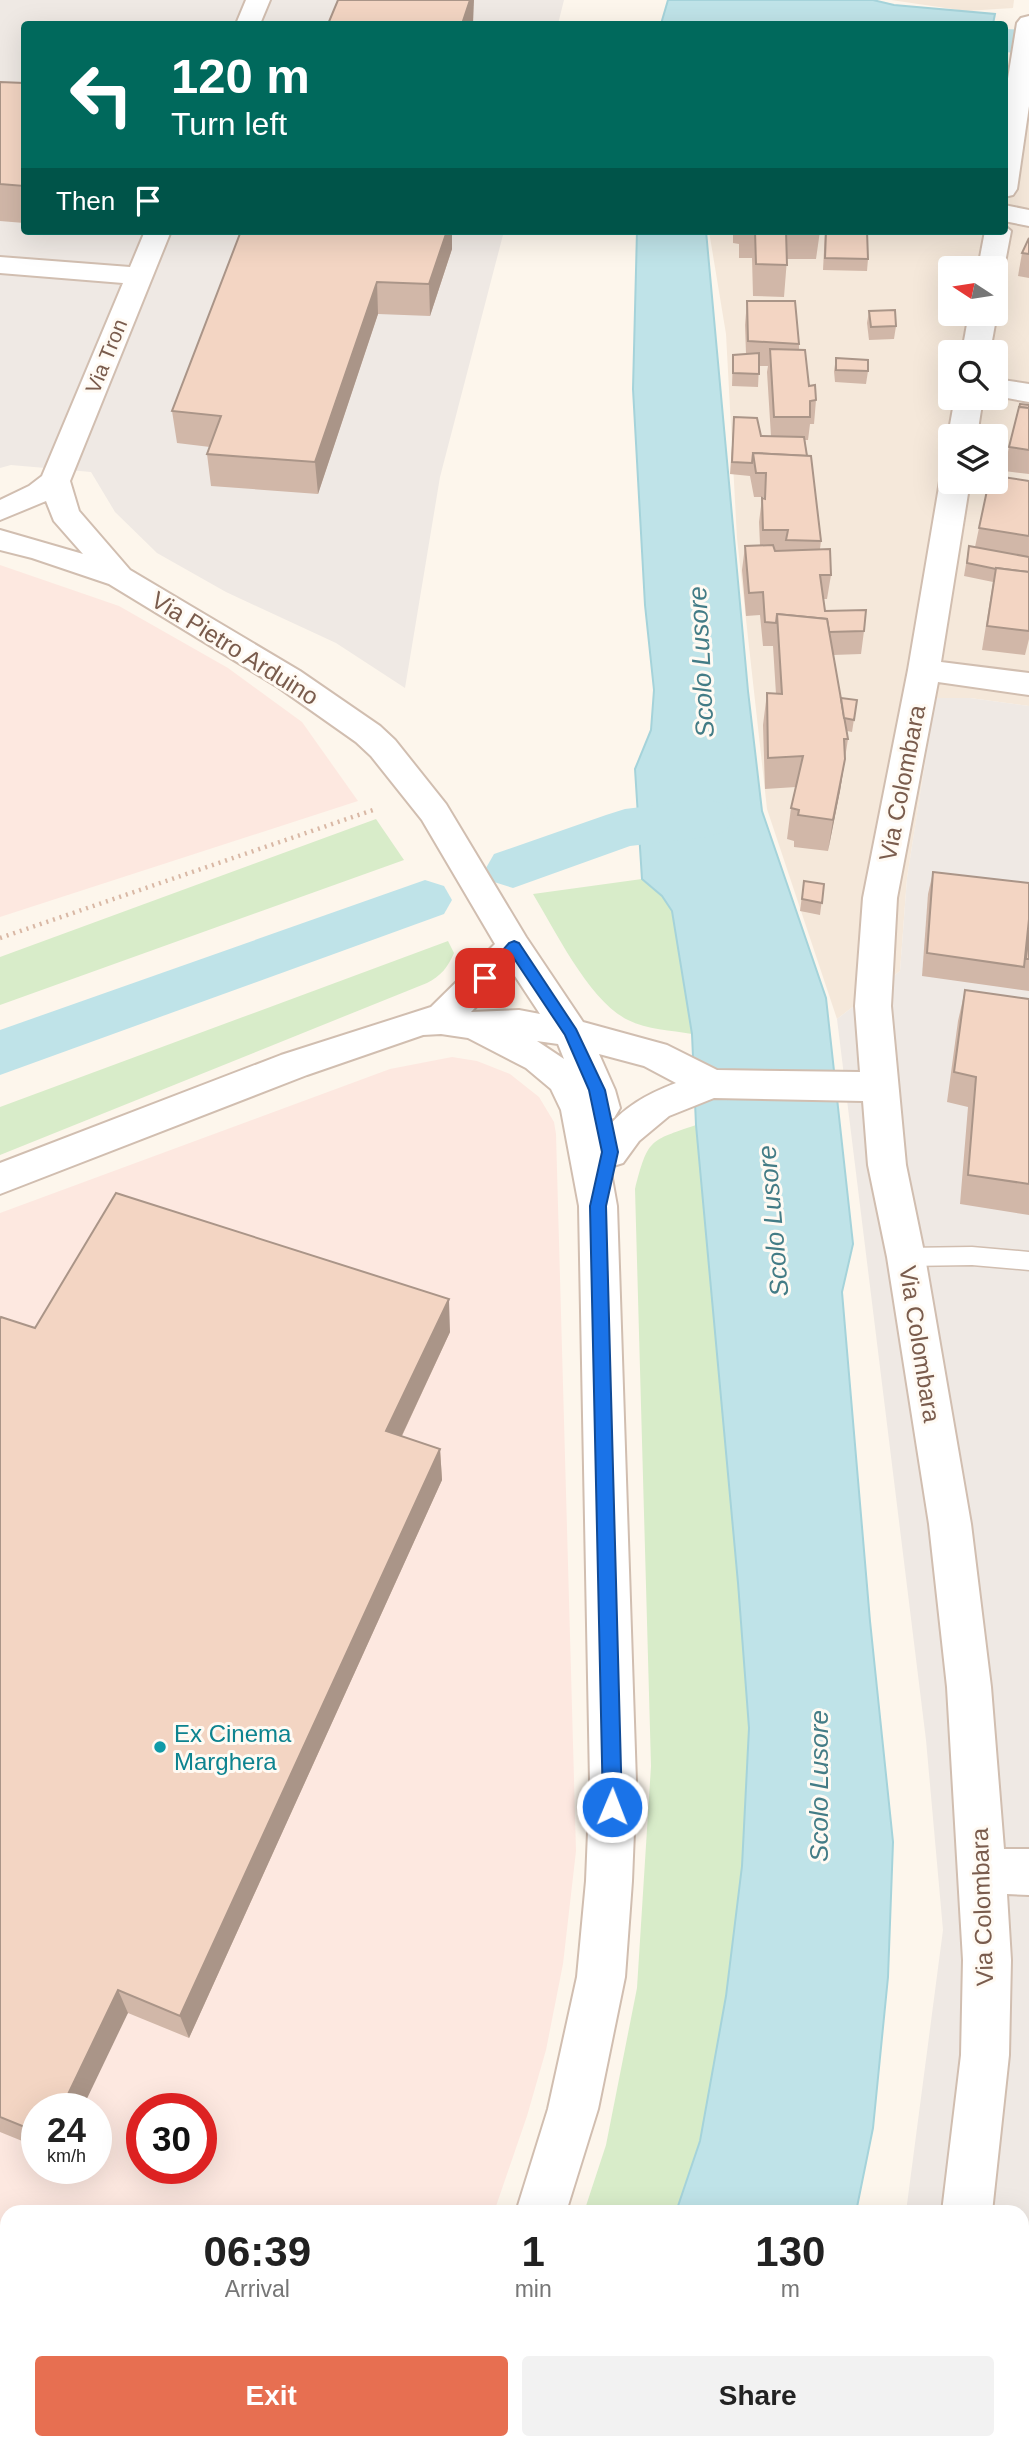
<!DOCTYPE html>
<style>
:root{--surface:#fff;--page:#f2f2f2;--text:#222;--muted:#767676;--accent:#e76f51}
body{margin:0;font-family:Helvetica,sans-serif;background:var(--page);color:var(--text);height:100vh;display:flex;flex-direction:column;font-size:26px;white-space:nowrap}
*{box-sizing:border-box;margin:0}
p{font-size:23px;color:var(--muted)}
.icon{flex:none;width:38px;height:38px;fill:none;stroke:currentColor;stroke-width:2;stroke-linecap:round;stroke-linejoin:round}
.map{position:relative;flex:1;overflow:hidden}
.details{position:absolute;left:0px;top:2205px;width:1029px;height:245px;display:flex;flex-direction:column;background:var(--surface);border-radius:21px 21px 0 0;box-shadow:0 7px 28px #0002}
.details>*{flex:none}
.guide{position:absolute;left:21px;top:21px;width:987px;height:214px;border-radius:7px;box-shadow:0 7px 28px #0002;background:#00695c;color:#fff;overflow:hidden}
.needle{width:46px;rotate:282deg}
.fabs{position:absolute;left:938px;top:256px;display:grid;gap:14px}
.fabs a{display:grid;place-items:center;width:70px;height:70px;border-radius:7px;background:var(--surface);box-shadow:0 7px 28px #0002;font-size:35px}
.speed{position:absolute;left:21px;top:2093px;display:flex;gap:14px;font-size:35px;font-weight:700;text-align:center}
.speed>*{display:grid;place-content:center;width:91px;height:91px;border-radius:50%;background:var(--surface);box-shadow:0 7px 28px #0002;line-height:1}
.speed small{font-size:18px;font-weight:400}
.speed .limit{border:10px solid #d22;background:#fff;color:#111}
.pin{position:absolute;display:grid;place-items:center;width:60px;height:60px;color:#fff;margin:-30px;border-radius:14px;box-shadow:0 4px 10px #0006}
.me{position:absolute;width:77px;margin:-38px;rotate:1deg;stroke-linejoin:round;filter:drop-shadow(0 0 5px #0008)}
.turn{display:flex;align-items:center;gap:24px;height:147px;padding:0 35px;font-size:32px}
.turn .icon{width:91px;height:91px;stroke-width:2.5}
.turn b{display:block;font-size:49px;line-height:60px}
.then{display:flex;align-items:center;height:66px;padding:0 35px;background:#0003;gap:14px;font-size:26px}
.eta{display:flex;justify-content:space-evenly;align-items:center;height:119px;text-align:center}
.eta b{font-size:42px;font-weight:700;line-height:49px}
.primary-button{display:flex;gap:14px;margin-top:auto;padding:14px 35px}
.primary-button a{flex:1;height:80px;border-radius:7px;background:var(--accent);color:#fff;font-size:28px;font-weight:700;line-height:80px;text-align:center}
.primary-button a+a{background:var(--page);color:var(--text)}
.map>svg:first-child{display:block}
.residential{fill:#f5e8da;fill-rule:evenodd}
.commercial{fill:#fde8e0;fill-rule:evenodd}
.industrial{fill:#efe9e4}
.green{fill:#d8ecc9}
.water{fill:#bfe3e8;stroke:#a5d3da;stroke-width:2}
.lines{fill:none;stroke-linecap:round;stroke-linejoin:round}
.canal{fill:#bfe3e8;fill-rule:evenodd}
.service-casing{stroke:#d1beb0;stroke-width:3}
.minor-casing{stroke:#d1beb0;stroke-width:4}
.path{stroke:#d9b8a5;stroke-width:4.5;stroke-dasharray:2 5;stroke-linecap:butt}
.service{fill:#fff;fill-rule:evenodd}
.minor{fill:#fff;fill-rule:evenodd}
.wall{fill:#d1b7a8}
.shaded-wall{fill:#aa9588}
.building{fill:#f3d5c3;stroke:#aa9588;stroke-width:2}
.route{fill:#1a73e8;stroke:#114b97;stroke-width:2}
.culture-dot{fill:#0f9aa8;stroke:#fffaf3;stroke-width:2.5}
.labels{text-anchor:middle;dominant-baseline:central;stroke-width:6;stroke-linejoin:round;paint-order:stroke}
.far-street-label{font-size:21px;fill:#7a5c4d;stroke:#fffaf3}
.street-label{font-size:24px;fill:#7a5c4d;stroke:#fffaf3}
.culture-label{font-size:24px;fill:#0d838f;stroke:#fffaf3;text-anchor:start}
.water-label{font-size:26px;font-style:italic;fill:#437c86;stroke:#fffaf3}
</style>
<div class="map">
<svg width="1029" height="2450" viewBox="0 0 1029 2450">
<rect width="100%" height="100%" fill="#fdf6ec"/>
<g class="residential">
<path d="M891 0H1014L1013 8 966 11Z"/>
<path d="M1005 69 1029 74V706L970 698H935L907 878 900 971 837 1019 767 809 737 538 726 334 709 231H1004ZM950 268H996V313H950ZM950 352H996V397H950ZM950 436H996V481H950Z"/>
</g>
<g class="commercial">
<path d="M0 565 119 606 228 668 302 722 358 801 0 917Z"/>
<path d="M452 1057 477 1061 510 1074 539 1097 554 1122 556 1134 576 1851 563 1964 546 2050 527 2116 494 2212H7V2443H397L394 2450H0V1213L390 1069ZM37 2109H96V2168H37ZM142 2109H201V2168H142Z"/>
</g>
<g class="industrial">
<path d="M0 0H564L558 24H24V231H504L440 477 405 688 336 643 226 592 157 553 115 512 91 472 11 465 0 468Z"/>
<path d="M935 698H970L1029 706V2395L1022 2392V2212H906L943 1930 926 1740 837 1019 900 971 907 878Z"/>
</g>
<g class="green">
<path d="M376 819 404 860 0 1005V957Z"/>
<path d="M642 879 662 896 672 910 692 1034C671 1030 647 1030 628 1020 589 1001 555 930 533 894Z"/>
<path d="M448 941 454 953C448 967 441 976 427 983L0 1155V1107Z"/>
<path d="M696 1125 738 1583 749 1728 742 1866 726 1996 700 2141 676 2212H584L606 2145 637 1988 651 1766 635 1189C648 1139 649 1141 696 1125Z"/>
<path d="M499 2443H604L602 2450H496Z"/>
</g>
<g class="water">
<path d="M668 0H873L894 5 995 14 993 24H661Z"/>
<path d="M637 231H706L748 691 762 811 826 998 853 1244 842 1292 870 1621 893 1842 888 1977 873 2128 856 2212H676L700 2141 726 1996 742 1866 749 1728 738 1583 696 1125 692 1034 672 911 662 896 642 879 635 769 651 730 654 690 645 605 633 389Z"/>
<path d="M604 2443H785L782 2450H602Z"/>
</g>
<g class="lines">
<g class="canal">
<path d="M1004 29 1029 30V54L1004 52Z"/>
<path d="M707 799 726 805 734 818 726 831 707 837 630 846 513 888 494 882 486 868 494 854 606 815 625 809Z"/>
<path d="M425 880 444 886 452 900 444 914 0 1075V1030Z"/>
</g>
<g class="service-casing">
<g id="service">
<path d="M972 1247 1029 1252V1270L972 1265 906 1266 898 1264 895 1257 898 1250 906 1248Z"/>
<path d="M955 2443H998L1001 2450H958Z"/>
</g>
</g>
<g class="minor-casing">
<g id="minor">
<path d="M246 0H270L260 24H236Z"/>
<path d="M1029 16V106L1017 189 1013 195 1004 197V103L1017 23 1021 18Z"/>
<path d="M1004 205 1029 210V226L1004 221Z"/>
<path d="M1004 225 1011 231 1004 268 996 275V268H978L985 231H1004Z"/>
<path d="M145 231H171L70 481 79 511 130 570 300 671 380 726 395 740 446 804 526 937 583 1022 667 1045 717 1070 860 1072 855 1006 863 898 908 670 940 481 945 475 950 473V481H970L941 662 1029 673V695L938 682 897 898 891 1006 906 1165 925 1257 971 1524 991 1687 1004 1849H1029V1895L1007 1894 1011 1960 1009 2055 992 2212H942L961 2055 963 1960 947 1687 929 1524 887 1257 868 1165 863 1101 714 1098 669 1116 639 1141 623 1163 610 1167 617 1206 636 1782 632 1881 625 1977 598 2109 566 2212H516L548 2109 577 1977 586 1881 590 1782 579 1206 561 1110 551 1089 526 1068 468 1038 441 1034 423 1035 307 1075 0 1194V1163L281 1055 431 1007 495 944 422 820 371 756 356 742 278 687 109 584 32 558 0 550V530L83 554 54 521 46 501 0 520V500L29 486 42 476 123 283 0 273V257L130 267ZM511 970 540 1014 519 1010 471 1012ZM537 1041 558 1044 564 1059ZM599 1054 644 1066 676 1083C647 1094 623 1107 603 1133L601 1122 614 1118 620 1108 615 1090Z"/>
<path d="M996 312 997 313 990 352H962L969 313Z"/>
<path d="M996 379 1029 384V402L996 396Z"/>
<path d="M955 397H983L977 436H950V440L948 436Z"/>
<path d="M428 2443H482L479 2450H425Z"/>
<path d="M894 2443H948L946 2450H892Z"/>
</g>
</g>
<path class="path" d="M0 938 373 810"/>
<use href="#service" class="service"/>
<use href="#minor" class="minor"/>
</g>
<g class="wall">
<path d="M0 82 24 83V223L0 221Z"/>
<path d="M241 231 452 249 430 316 378 314 318 494 211 486 207 454 210 447 177 443 172 411Z"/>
<path d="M733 231H820L816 259H787L784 297 753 296 752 258H739V244L733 243Z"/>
<path d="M825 231H867L868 259 867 271 823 270Z"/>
<path d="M1029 238V278L1018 276 1022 253Z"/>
<path d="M747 301 799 344V350L809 386 816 400 814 424H810L808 440H805L821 541 820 549 831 575 827 599H823L825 611 864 631 861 654 833 655 841 698 857 700 852 732 847 731 848 739 840 791 828 851 794 847V841L787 839 791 808 796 787 765 789 763 725 767 693 776 694 773 646H763L760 615 746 616 742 570 745 546 760 545 759 522 762 498H764V497H754L750 476 730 474 734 417 761 436H771L767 372 768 366H759L758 387 732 386 733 355 746 354 745 325Z"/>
<path d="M869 311 896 326 894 339 869 340 867 323Z"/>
<path d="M836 358 868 371 866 384 835 382 834 371Z"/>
<path d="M1029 405V474L1004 471 1009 447Z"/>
<path d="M1029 481V639L1025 655 982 650 993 582 964 576 969 546 975 547 979 528Z"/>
<path d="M933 872 1029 883V991L922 976 928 894Z"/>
<path d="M804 881 824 884 820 915 800 911Z"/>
<path d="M965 990 1029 999V1215L960 1204 968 1107 947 1102 958 1021Z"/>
<path d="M0 1319 35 1328 450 1332 402 1436 440 1449 442 1480 189 2038 128 2013 37 2109V2147L0 2132Z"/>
</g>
<g class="shaded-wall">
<path d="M470 0H474L473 24H462Z"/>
<path d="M447 231H452V249L430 316 429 284Z"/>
<path d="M377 282 378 314 318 494 315 462Z"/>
<path d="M845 759 840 791 828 851 833 820Z"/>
<path d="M449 1299 450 1332 389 1463 386 1431Z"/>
<path d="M440 1449 442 1480 189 2038 180 2016Z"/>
<path d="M118 1990 128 2013 82 2109H61Z"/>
</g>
<g class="building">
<path d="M338 0H470L462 24H328Z"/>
<path d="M0 82 24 83V186L0 184Z"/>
<path d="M241 231H447L429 284 377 282 315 462 207 454 221 416 172 411Z"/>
<path d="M755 231H786L787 265 756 264Z"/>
<path d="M826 231H867L868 259 825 258Z"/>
<path d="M1029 238V254L1022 253Z"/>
<path d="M747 301H795L799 344 748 341Z"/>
<path d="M895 310 896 326 871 327 869 311Z"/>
<path d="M770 349 805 350 809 386 815 385 816 400 810 401V417H774Z"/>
<path d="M759 353V374L733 373V355Z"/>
<path d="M836 358 868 360V371L836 370Z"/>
<path d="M1020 404 1029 405V408L1019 407V408Z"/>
<path d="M1019 407 1029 408V450L1009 447Z"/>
<path d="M734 417 757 418 761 436 804 437 807 456 753 453 752 463 732 462Z"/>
<path d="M753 453 811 456 821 541 786 540 788 530H763L762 498 765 499 766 473H756Z"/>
<path d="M996 476 1029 481V536L979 528 989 481H996Z"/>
<path d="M773 545 775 551 830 549 831 575H820L825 611 866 610 864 631 829 632 827 619 777 614 776 623 765 622 763 592 749 593 745 546Z"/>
<path d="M969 546 1029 557V572L996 568V569L967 563Z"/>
<path d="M996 568 1029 572V631L987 626Z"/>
<path d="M777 614 827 619 848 739H844L845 759 833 820 798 815 799 810 791 808 803 756 768 758 767 693 782 694Z"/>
<path d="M841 698 857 700 854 720 844 718Z"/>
<path d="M933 872 1029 883V919L1024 967 927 953Z"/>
<path d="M804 881 824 884 822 903 802 899Z"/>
<path d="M1029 930V959H1026Z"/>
<path d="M965 990 1029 999V1184L968 1175 976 1077 954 1072Z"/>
<path d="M116 1193 449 1299 386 1431 440 1449 180 2016 118 1990 61 2109H37V2132L0 2117V1319L1 1317 35 1328Z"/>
</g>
<path class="route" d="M514 941 519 943 576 1029 605 1090 618 1152 606 1206 622 1807 619 1813 612 1816 606 1813 603 1807 590 1206 602 1152 589 1090 565 1035 513 957 490 982H480L478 978 509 943Z"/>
<circle class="culture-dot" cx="160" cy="1747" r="7"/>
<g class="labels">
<g class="far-street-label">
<text transform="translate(106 356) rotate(-68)">Via Tron</text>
</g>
<g class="street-label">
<text transform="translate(235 648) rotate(32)">Via Pietro Arduino</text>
<text transform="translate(902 783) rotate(-79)">Via Colombara</text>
<text transform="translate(920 1344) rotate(81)">Via Colombara</text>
<text transform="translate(982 1907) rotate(-92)">Via Colombara</text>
</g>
<g class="culture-label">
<text x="174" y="1733">Ex Cinema<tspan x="174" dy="28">Marghera</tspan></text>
</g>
<g class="water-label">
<text transform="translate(701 662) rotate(-93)">Scolo Lusore</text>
<text transform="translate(773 1221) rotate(-95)">Scolo Lusore</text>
<text transform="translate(819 1786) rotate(-90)">Scolo Lusore</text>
</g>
</g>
</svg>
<div class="fabs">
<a><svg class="needle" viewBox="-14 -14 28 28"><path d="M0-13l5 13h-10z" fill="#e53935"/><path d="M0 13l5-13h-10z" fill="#767676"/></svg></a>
<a><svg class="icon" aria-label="search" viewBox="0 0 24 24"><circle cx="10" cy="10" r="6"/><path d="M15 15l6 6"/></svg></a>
<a><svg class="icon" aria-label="layers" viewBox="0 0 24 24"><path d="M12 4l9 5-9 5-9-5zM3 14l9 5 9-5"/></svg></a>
</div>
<div class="speed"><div>24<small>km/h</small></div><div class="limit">30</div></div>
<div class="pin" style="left:485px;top:978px;background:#d93025"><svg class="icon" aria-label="arrive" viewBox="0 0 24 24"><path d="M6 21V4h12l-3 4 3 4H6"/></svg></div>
<svg class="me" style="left:612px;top:1807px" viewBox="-20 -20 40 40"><circle r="17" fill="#1a73e8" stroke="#fff" stroke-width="3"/><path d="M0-11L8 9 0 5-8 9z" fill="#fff"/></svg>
<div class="guide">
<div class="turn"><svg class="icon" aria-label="left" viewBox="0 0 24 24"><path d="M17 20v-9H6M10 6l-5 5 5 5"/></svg><div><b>120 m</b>Turn left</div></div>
<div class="then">Then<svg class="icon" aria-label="arrive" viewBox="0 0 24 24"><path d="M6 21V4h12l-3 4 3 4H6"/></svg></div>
</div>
<section class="details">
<div class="eta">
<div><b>06:39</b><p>Arrival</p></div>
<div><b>1</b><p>min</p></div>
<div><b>130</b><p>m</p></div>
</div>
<div class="primary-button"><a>Exit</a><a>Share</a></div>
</section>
</div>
